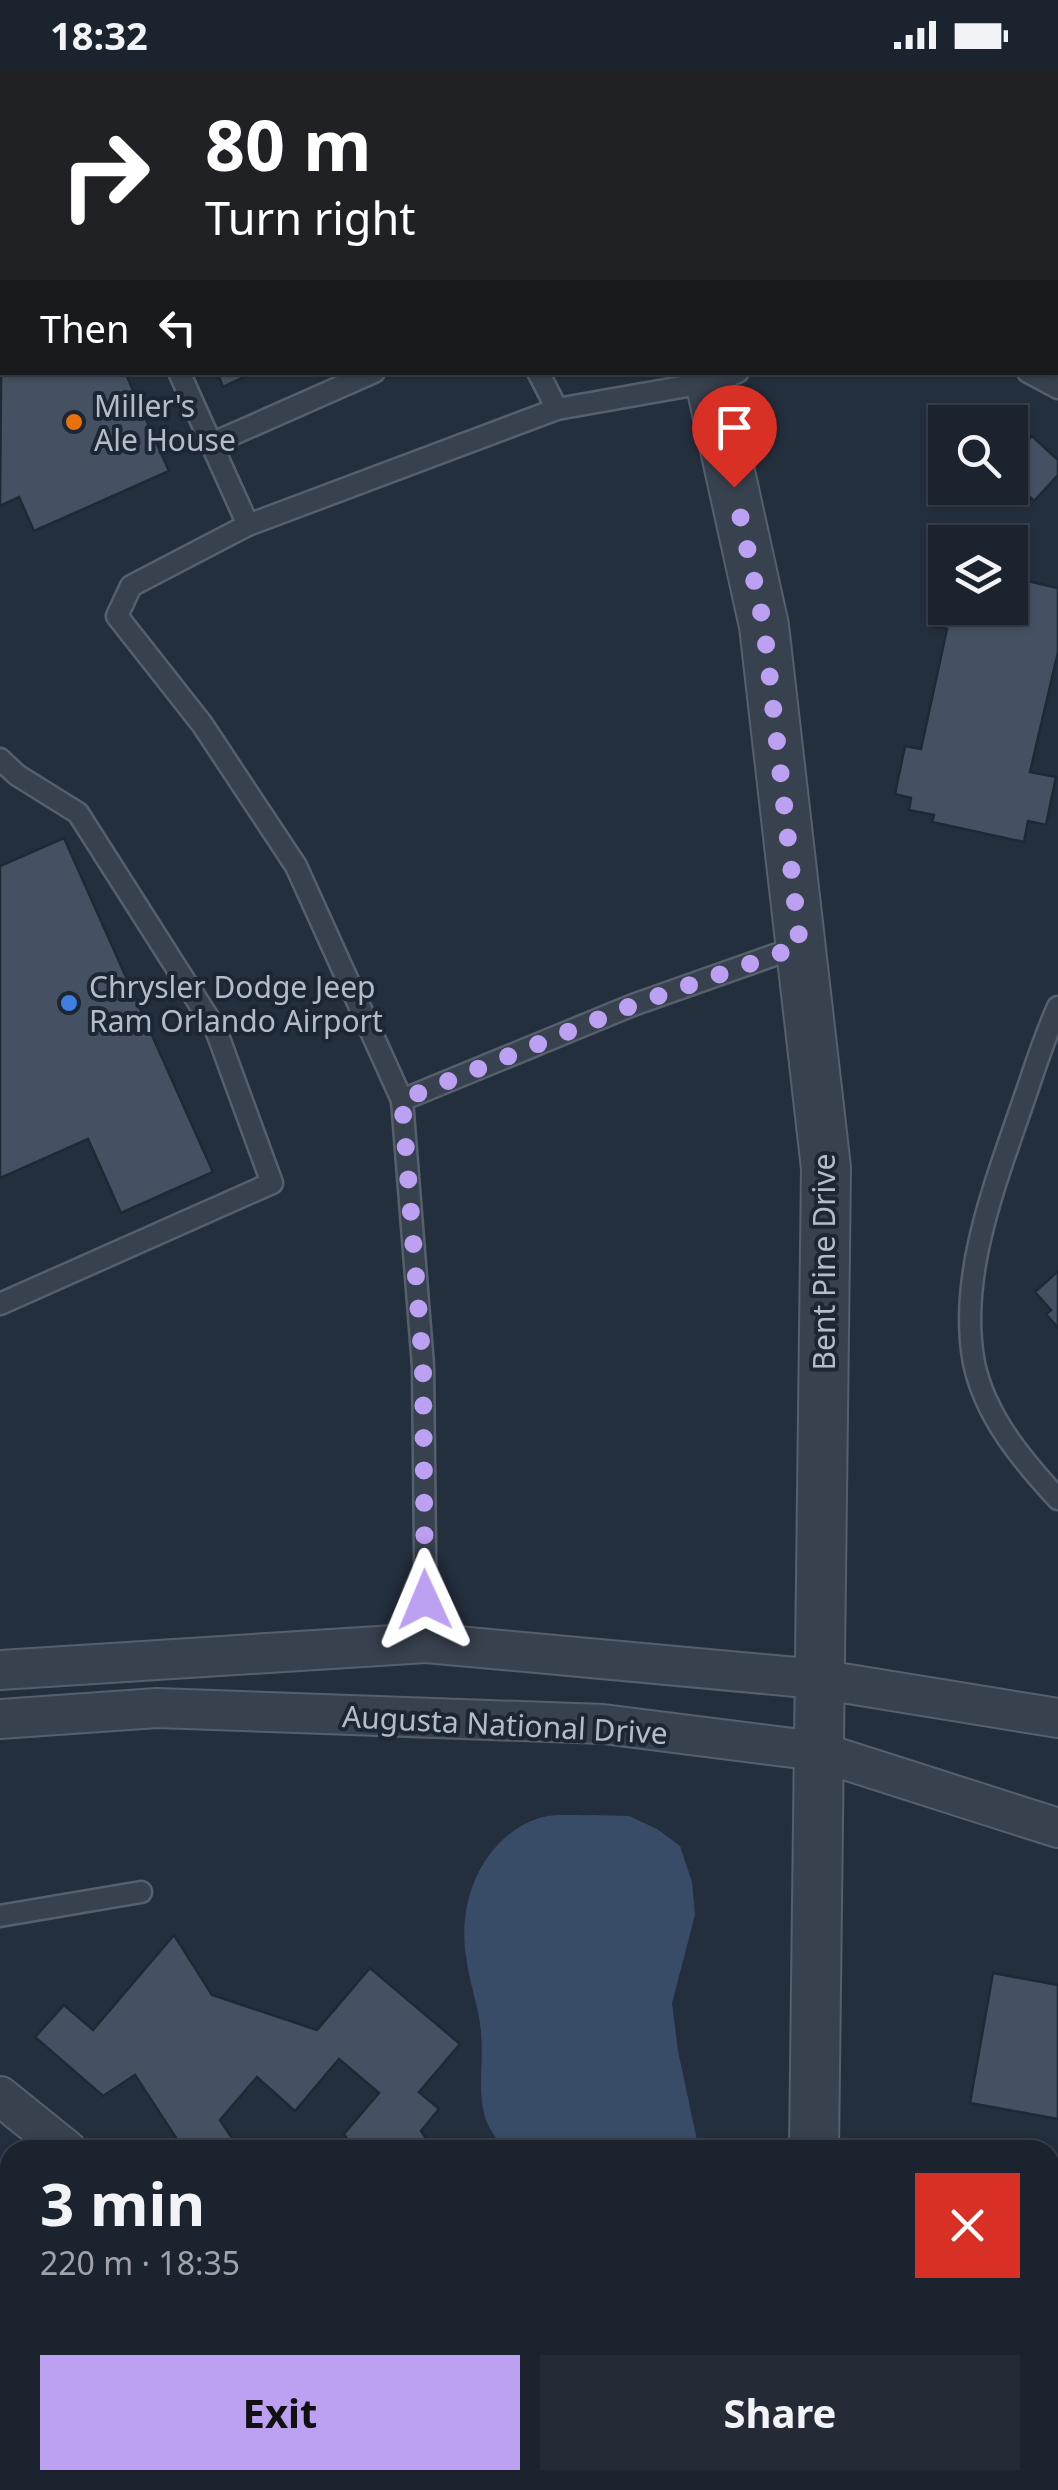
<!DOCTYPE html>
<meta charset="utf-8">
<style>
:root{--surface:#1b232e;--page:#242b36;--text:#f1f3f6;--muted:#a0a4aa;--line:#39404a;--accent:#bca0f2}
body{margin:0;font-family:"Noto Sans",sans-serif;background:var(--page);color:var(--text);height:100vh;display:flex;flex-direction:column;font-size:38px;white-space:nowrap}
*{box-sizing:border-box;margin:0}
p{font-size:32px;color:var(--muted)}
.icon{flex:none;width:55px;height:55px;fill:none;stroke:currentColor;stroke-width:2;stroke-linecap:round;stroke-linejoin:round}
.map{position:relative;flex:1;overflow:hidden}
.details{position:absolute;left:0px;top:2070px;width:1060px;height:350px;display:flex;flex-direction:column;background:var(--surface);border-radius:30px 30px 0 0;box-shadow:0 2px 8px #0004,0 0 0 2px var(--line)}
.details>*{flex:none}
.hud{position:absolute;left:0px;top:0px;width:1060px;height:305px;box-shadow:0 2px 8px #0004,0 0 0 2px var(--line);background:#202124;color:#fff;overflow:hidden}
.tools{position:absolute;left:928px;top:335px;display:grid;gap:20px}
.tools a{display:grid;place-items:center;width:100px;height:100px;border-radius:0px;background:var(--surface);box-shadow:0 2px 8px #0004,0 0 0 2px var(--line);font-size:50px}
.pin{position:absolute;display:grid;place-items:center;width:85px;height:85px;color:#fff;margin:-102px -42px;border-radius:50% 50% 50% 0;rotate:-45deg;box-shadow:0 0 10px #0007}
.pin .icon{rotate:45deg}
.me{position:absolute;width:110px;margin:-55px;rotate:359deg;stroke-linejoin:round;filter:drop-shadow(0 0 8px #0008)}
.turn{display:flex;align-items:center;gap:35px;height:210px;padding:0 40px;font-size:45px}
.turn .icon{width:130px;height:130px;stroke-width:2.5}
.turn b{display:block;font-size:70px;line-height:85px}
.then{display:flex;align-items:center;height:95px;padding:0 40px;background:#0003;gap:20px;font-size:38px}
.round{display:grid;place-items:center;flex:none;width:105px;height:105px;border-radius:0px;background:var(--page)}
.headline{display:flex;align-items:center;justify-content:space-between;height:170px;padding:0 40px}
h1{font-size:60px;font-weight:700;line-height:75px}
.action{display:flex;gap:20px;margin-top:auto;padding:20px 40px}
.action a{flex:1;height:115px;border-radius:0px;background:var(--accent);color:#111;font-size:40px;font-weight:700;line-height:115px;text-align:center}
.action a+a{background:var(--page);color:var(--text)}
.status{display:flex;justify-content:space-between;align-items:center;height:70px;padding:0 50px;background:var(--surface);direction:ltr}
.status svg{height:28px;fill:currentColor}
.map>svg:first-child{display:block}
.water{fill:#394c67}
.building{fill:#455162;stroke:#1f2835;stroke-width:2.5}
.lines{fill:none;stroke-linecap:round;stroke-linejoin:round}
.service-casing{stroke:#565f6c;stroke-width:25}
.minor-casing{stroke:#565f6c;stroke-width:42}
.tertiary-casing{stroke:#565f6c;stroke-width:52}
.service{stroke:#38414e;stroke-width:20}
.minor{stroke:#38414e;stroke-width:38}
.tertiary{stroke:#38414e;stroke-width:48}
.route{stroke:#bca0f2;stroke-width:18;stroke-dasharray:0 32.4}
.food-dot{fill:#e8710a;stroke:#1d2633;stroke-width:4}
.shop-dot{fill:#3f7fe0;stroke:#1d2633;stroke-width:4}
.labels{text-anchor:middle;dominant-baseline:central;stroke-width:8;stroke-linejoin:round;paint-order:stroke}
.poi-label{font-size:30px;fill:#b4bcc9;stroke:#1d2633;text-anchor:start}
.street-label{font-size:30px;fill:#b4bcc9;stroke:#1d2633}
</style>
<div class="status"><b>18:32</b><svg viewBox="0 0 49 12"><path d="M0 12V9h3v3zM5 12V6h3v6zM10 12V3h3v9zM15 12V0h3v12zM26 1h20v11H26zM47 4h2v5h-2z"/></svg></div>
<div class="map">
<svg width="1058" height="2420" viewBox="0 0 1058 2420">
<rect width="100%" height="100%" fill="#242f3e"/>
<path class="water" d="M593 1745 629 1746 657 1759 680 1776 692 1812 695 1845 672 1933 678 1981 699 2080H504C498 2070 488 2058 485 2047 477 2019 484 1990 481 1962 479 1937 469 1912 466 1886 457 1831 483 1767 539 1748 555 1743 577 1746 593 1745Z"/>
<g class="building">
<path d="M2 190V302H125L169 401 34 461 19 427 0 436Z"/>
<path d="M217 302H255L223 317Z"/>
<path d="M1032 366 1058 390V405L1034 431 1010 408V390Z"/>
<path d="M937 505 945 507V538H1010V507L1058 518V582L1030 702 1056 707 1046 755 1028 751 1024 772 932 752 934 745 909 740 911 728 895 724 905 676 921 679 947 559 927 555Z"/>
<path d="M64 768 213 1102 121 1143 88 1069 0 1108V796Z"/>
<path d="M1058 1201V1258L1046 1244 1051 1240 1035 1222Z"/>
<path d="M174 1865 212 1925 317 1960 370 1898 460 1974 419 2022 439 2039 421 2061 434 2080H354L344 2064 379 2023 339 1989 295 2041 257 2007 220 2050 240 2080H184L135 2005 103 2026 35 1967 64 1935 93 1960Z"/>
<path d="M993 1903 1058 1915V2049L970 2033Z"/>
<path d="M10 2131V2291L0 2277V2198L10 2181 0 2167V2138Z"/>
<path d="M66 2410H178L182 2420H54L52 2415Z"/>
</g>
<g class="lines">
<g class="service-casing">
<g id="service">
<path d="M39 0 40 2"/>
<path d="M1058 143V142"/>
<path d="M179 302 248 455 557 339 710 312 738 302"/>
<path d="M538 302 557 339"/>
<path d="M1028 302 1058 318"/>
<path d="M211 374 374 302"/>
<path d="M248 455 131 516 117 546 202 654 296 796 402 1030"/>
<path d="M0 689 17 705 78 743 216 960 272 1113 0 1234"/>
<path d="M1058 937C1043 970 1033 1004 1021 1038 994 1117 958 1208 974 1293 985 1346 1022 1390 1058 1429"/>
<path d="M426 1573 423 1296 402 1030 633 935 800 876"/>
<path d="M0 1846 141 1822"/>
<path d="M1050 2117 1058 2119"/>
<path d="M1050 2275 1058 2277"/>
<path d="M246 2420C265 2408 284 2407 304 2420"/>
<path d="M363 2420 393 2410"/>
<path d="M978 2420 979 2410"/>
</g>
</g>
<g class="minor-casing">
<g id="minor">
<path d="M0 1600 426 1573 818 1609 1058 1648"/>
<path d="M0 1649 157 1638 603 1654 817 1681 1058 1758"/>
<path d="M0 2026 67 2080"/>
<path d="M459 2410 463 2420"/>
</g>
</g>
<g class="tertiary-casing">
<g id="tertiary">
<path d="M550 0 551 2"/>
<path d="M625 0 626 2"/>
<path d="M708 302 764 556 826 1098 814 2080"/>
<path d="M779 2420 780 2410"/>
</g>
</g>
<use href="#service" class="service"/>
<use href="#minor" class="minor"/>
<use href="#tertiary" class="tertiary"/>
</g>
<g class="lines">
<path class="route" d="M425 1530 423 1296 402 1030 633 935 800 876 764 556 734 417"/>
</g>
<circle class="food-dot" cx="74" cy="352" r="10"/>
<circle class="shop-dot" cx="69" cy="933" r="10"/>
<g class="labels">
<g class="poi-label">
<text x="94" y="335">Miller's<tspan x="94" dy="34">Ale House</tspan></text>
<text x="89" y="916">Chrysler Dodge Jeep<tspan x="89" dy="34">Ram Orlando Airport</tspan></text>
</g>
<g class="street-label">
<text transform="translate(823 1192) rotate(-90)">Bent Pine Drive</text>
<text transform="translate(505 1654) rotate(3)">Augusta National Drive</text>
</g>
</g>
</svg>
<div class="tools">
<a><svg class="icon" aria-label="search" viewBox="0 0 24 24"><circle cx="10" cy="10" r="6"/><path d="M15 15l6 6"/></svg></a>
<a><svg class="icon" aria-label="layers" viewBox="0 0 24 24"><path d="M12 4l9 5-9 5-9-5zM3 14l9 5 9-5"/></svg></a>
</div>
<div class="pin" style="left:734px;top:417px;background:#d93025"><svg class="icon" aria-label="arrive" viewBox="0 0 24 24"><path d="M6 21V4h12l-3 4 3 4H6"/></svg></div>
<svg class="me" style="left:425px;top:1530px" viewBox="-20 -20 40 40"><path d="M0-17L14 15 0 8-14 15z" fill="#bca0f2" stroke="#fff" stroke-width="4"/></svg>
<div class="hud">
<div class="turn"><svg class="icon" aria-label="right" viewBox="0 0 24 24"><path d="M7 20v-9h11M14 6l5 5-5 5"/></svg><div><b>80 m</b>Turn right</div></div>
<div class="then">Then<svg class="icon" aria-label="left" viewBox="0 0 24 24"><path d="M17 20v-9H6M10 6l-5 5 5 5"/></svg></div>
</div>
<section class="details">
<div class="headline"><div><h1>3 min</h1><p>220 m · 18:35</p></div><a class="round" style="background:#d93025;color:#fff"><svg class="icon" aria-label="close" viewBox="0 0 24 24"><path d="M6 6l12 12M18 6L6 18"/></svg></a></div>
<div class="action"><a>Exit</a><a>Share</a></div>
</section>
</div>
